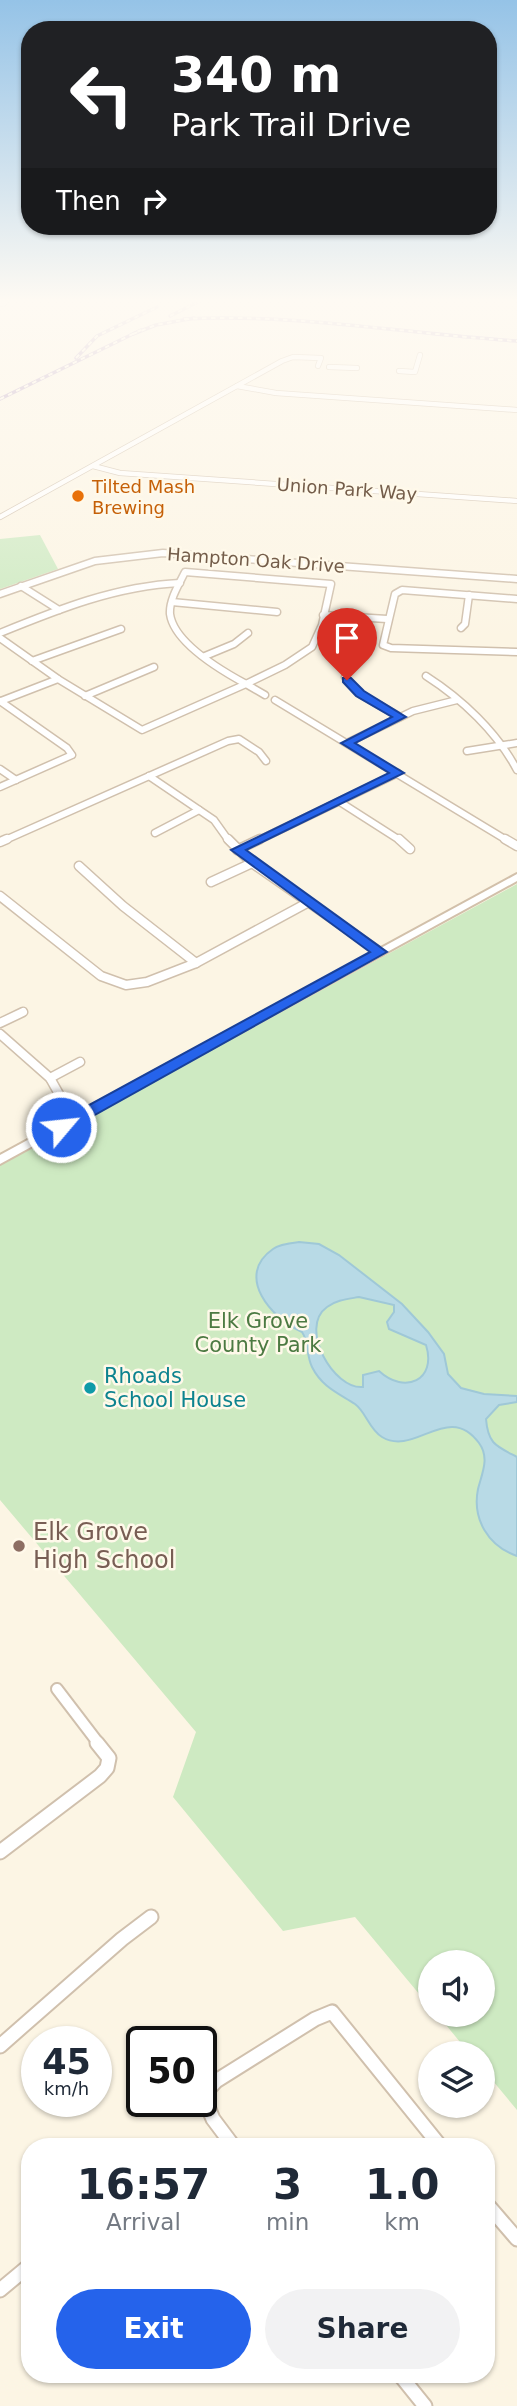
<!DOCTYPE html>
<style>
:root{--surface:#fff;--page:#f2f2f3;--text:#1f2937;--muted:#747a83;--accent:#2563eb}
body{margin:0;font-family:"DejaVu Sans",sans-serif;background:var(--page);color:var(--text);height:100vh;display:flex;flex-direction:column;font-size:26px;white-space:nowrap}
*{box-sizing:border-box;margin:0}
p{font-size:23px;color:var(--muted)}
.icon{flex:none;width:38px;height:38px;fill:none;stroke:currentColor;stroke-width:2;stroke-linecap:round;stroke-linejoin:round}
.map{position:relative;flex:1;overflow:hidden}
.details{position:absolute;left:21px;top:2138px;width:474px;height:245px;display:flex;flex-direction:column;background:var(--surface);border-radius:28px;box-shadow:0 2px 5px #0004}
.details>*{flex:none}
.top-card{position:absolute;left:21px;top:21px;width:476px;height:214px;border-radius:28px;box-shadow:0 2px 5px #0004;background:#202124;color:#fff;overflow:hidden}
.buttons{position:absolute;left:418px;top:1950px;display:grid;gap:14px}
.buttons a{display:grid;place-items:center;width:77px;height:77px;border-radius:50%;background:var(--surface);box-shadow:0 2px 5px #0004;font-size:35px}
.speed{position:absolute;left:21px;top:2026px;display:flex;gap:14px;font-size:35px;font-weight:700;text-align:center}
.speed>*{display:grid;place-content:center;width:91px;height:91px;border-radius:50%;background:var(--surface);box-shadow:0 2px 5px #0004;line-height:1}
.speed small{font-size:18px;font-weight:400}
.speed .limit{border:4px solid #111;border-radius:10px;background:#fff;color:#111}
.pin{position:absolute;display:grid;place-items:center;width:60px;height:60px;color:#fff;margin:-72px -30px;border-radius:50% 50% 50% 0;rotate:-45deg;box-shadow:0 0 7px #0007}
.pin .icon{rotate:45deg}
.me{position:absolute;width:77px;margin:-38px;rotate:62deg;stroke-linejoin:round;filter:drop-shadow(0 0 5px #0008)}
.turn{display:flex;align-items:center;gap:24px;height:147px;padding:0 35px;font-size:32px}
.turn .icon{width:91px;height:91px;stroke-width:2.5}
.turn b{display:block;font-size:49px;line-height:60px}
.then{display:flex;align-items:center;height:66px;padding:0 35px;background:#0003;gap:14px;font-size:26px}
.eta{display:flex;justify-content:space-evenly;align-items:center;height:119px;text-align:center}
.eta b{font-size:42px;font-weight:700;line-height:49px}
.cta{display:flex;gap:14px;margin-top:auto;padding:14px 35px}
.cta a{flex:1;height:80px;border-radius:42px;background:var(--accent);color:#fff;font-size:28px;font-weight:700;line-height:80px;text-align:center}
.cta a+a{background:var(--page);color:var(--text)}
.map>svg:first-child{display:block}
.green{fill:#ceeac2}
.water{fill:#b8dae6;stroke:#9fc8d7;stroke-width:2;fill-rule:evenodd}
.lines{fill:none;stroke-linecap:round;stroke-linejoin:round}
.street-far4-casing{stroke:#d0c0ad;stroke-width:6}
.street-far3-casing{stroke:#d0c0ad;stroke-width:9}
.street-far2-casing{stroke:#d0c0ad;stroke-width:11}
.street-far1-casing{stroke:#d0c0ad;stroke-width:14}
.street-casing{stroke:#d0c0ad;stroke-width:17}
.secondary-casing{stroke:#d2c0aa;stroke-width:4}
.street-far4{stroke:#fff;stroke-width:4.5}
.street-far3{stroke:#fff;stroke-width:6}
.street-far2{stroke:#fff;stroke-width:8}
.street-far1{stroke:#fff;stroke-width:10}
.street{stroke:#fff;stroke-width:13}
.secondary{fill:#fff;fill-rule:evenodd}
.rail-casing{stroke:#b9a2c5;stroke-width:3.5}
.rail{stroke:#fff9ea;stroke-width:2;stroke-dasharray:4.5;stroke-linecap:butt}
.route{fill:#2563eb;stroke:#184099;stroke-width:2}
.food-dot{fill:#e8710a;stroke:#fff9ea;stroke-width:2.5}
.culture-dot{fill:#0f9aa8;stroke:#fff9ea;stroke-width:2.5}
.education-dot{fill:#8d6e63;stroke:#fff9ea;stroke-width:2.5}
.labels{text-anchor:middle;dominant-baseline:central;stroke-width:5;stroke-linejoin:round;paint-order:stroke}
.far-food-label{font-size:18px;fill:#c56008;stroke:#fff9ea;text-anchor:start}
.far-street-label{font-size:18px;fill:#745d4a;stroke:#fff9ea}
.park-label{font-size:21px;fill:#4c7a42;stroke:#fff9ea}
.culture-label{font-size:21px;fill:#0d838f;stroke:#fff9ea;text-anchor:start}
.near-education-label{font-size:24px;fill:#785e54;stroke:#fff9ea;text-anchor:start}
</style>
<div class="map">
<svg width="517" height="2406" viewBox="0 0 517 2406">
<rect width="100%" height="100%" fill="#fcf5e4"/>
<g class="green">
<path d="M40 535 58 569 0 589V539Z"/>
<path d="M517 884V2110L483 2069V2053H469L437 2014H483V1962H430V2007L355 1917 283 1931 173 1797 196 1732 0 1500V1165Z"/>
</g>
<path class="water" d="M299 1242 319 1244 339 1255 402 1304 428 1332 444 1354 448 1374 461 1388 484 1394 517 1396V1402L499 1405 486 1419C488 1444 496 1446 517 1457V1556C488 1546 472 1519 478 1489 482 1473 490 1458 479 1443 448 1401 415 1457 382 1437 369 1429 366 1412 355 1404 338 1393 322 1387 312 1367 306 1355 309 1342 302 1332 272 1319 234 1276 273 1249 279 1244 290 1243 299 1242ZM359 1297 394 1305V1312L387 1322 389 1329 426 1345C437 1380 405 1395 379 1371L363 1375V1387C334 1390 298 1328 327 1307 336 1300 348 1299 359 1297Z"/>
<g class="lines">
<g class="street-far4-casing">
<g id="street-far4">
<path d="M0 304 5 303"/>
<path d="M329 367 357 368"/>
<path d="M399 371 415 372 420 355"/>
<path d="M237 386 276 393 517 410"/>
<path d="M93 466 120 473 517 501"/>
<path d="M0 517 282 361 293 357 321 358 318 366"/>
</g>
</g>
<g class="street-far3-casing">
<g id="street-far3">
<path d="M185 572 331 584 322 625 312 647 285 665 246 684C222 671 174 643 170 614 169 600 179 584 185 572Z"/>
<path d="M21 586 59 610"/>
<path d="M0 594 95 561 163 553 517 579"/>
<path d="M517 599 402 590 395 594 383 645 391 648 517 652"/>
<path d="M172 602 277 612"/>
<path d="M323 615 387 619"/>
<path d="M461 628 465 624 469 595"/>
<path d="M0 633C59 609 116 586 180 583"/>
<path d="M0 638 58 679 142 730 246 684"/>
<path d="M205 656 234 644 248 633"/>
<path d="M32 661 121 629"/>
<path d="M426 676C462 699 497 732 517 770"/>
<path d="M345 677 360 694 400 717"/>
<path d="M246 684 265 695"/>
<path d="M85 696 154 667"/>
<path d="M275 700 508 841"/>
<path d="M0 701 67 748 72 755 0 787"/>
<path d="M1 701 58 679"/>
<path d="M347 743 413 711 457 700"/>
<path d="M467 751 517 743"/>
<path d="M0 769 16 780"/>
<path d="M149 776 214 820 229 841"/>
<path d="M340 802 401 841"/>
<path d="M155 833 199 810"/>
<path d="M3 841 228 741 239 739 259 752 266 761"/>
<path d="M257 841 398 773"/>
</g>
</g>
<g class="street-far2-casing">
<g id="street-far2">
<path d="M228 839 252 863 380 952"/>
<path d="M399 839 410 849"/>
<path d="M505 839 517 846"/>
<path d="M0 842 7 839"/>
<path d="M237 850 260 839"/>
<path d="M79 866 123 906 196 963"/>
<path d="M211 882 252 863"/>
<path d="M0 896 101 976 126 985 147 982 196 963 307 903"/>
<path d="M0 1023 23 1012"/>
<path d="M0 1034 50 1078 64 1103 79 1117"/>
<path d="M50 1078 80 1062"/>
</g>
</g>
<g class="street-far1-casing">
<path id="street-far1" d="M57 1689 99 1744"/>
</g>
<g class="street-casing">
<g id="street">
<path d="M0 1852 100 1776 107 1768 109 1758 97 1743"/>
<path d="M0 2046 122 1939 151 1917"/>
<path d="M234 2147 213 2119 203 2095 216 2081 315 2019 332 2012 441 2147"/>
<path d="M486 2203 517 2239"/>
<path d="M0 2290 30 2265"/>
<path d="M400 2375 425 2406"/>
</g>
</g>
<g class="secondary-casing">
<path id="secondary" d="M517 874V881L0 1164V1155Z"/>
</g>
<use href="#street-far4" class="street-far4"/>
<use href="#street-far3" class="street-far3"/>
<use href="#street-far2" class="street-far2"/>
<use href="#street-far1" class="street-far1"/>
<use href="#street" class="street"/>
<use href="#secondary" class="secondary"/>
<g class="rail-casing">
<g id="rail">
<path d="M170 316 196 303"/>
<path d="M184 319C296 313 406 334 517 341"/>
<path d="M133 334 156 325 194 318"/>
<path d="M76 358 97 336 157 307"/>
<path d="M0 399 141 330"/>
</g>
</g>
<use href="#rail" class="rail"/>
</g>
<linearGradient id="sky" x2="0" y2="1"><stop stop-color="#95c3e7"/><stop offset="0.47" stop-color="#fefaf3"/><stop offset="1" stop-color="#fefaf3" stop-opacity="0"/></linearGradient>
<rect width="517" height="640" fill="url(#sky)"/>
<path class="route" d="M343 678H351L364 691 406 717 355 743 404 773 246 850 387 952 66 1131H56L53 1127 56 1123 370 952 231 850 389 773 341 743 392 717 356 696 343 682Z"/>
<circle class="food-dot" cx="78" cy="496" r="7"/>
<circle class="culture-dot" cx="90" cy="1388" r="7"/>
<circle class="education-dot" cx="19" cy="1546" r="7"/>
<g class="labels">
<g class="far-food-label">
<text x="92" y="486">Tilted Mash<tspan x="92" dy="21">Brewing</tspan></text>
</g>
<g class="far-street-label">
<text transform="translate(347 489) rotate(4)">Union Park Way</text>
<text transform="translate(256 560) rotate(4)">Hampton Oak Drive</text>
</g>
<g class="park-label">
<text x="258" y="1321">Elk Grove<tspan x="258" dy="24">County Park</tspan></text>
</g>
<g class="culture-label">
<text x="104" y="1376">Rhoads<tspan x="104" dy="24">School House</tspan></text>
</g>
<g class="near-education-label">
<text x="33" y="1532">Elk Grove<tspan x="33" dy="28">High School</tspan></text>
</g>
</g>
</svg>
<div class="buttons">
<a><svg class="icon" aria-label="sound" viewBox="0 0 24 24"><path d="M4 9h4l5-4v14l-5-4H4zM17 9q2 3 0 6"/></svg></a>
<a><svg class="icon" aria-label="layers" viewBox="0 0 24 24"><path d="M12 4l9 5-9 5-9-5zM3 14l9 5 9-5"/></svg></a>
</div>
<div class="speed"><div>45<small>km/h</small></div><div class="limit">50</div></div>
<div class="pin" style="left:347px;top:680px;background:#d93025"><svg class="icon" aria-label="arrive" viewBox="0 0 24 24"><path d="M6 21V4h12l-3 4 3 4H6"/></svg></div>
<svg class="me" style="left:61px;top:1127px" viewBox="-20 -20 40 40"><circle r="17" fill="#2563eb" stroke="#fff" stroke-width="3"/><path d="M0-11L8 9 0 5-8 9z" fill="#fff"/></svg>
<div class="top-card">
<div class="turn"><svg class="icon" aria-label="left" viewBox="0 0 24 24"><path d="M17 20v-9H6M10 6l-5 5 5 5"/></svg><div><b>340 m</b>Park Trail Drive</div></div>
<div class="then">Then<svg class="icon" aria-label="right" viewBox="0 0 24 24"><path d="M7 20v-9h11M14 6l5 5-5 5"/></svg></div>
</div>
<section class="details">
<div class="eta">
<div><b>16:57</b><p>Arrival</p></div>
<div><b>3</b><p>min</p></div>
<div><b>1.0</b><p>km</p></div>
</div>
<div class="cta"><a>Exit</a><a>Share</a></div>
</section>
</div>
